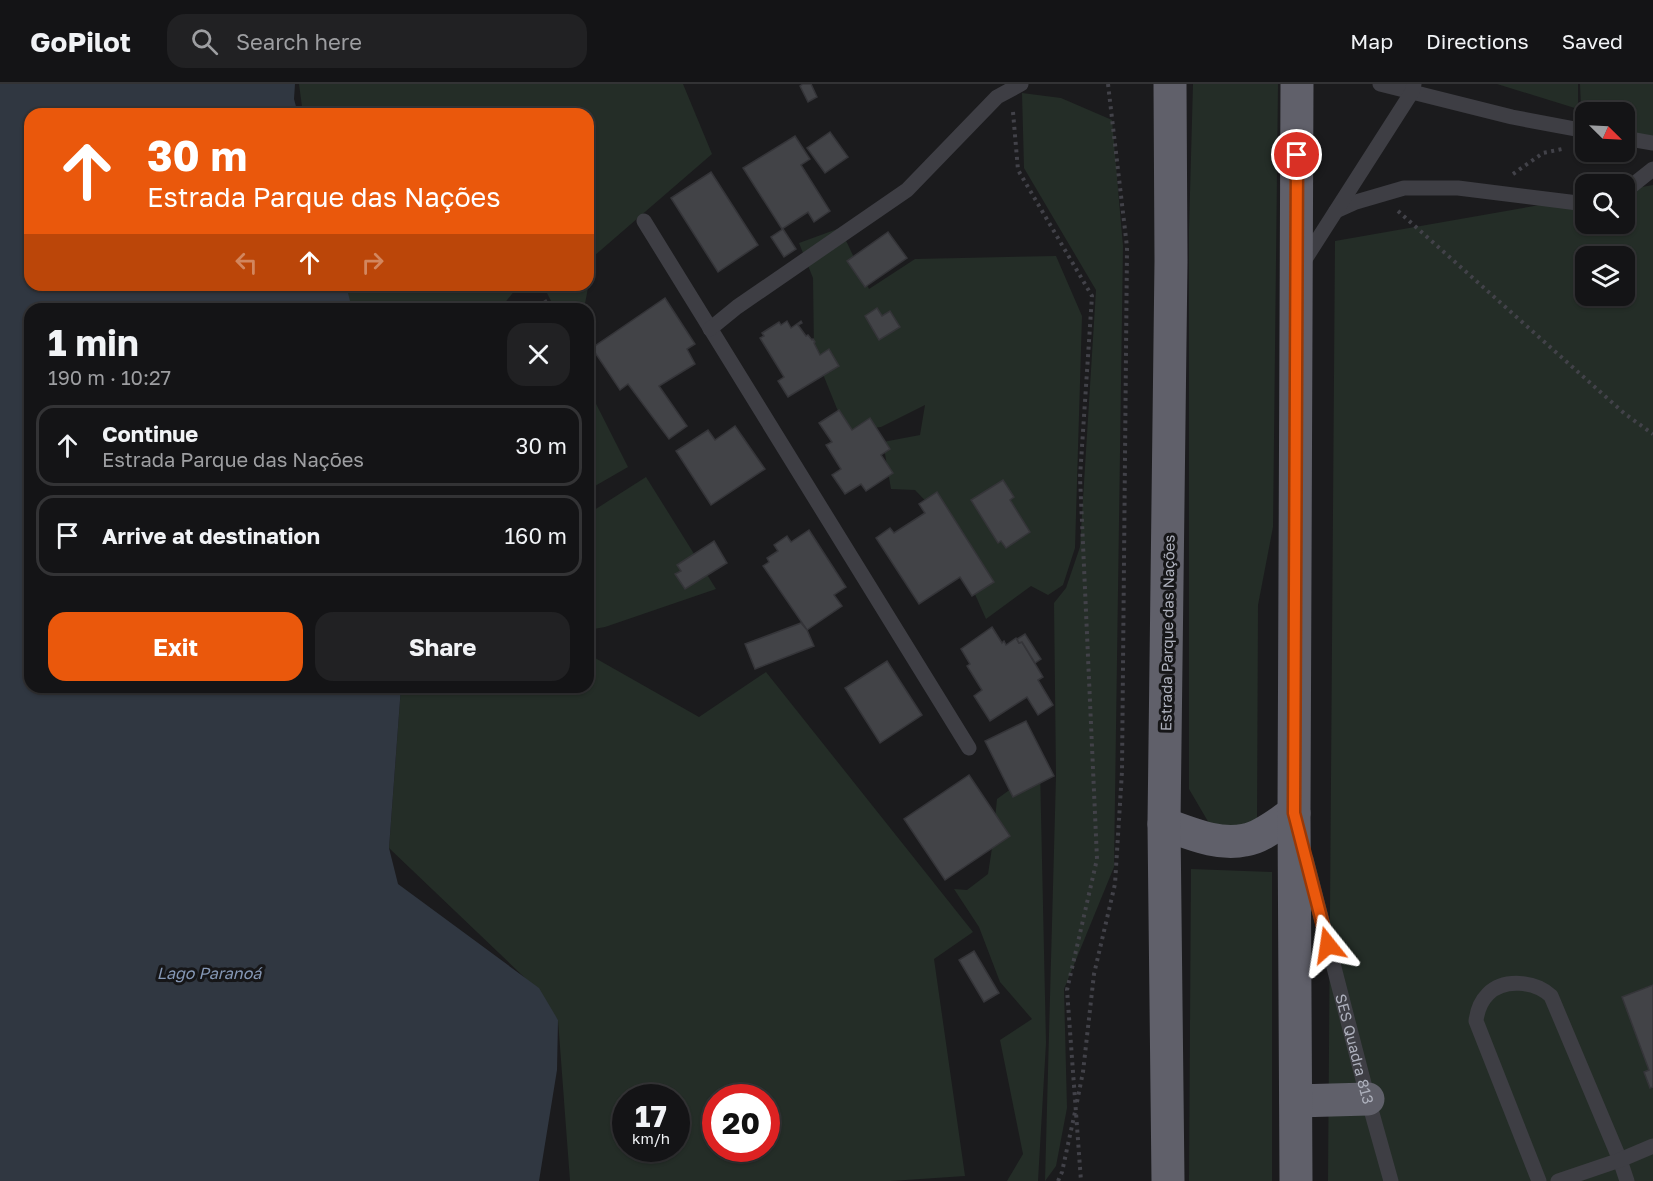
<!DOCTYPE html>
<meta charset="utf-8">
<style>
:root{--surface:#141416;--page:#212123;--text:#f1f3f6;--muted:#9d9ea1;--line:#333335;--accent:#ea580c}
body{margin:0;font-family:"Golos Text",sans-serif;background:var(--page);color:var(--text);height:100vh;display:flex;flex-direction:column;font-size:22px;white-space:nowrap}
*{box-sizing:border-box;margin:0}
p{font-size:20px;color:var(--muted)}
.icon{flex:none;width:33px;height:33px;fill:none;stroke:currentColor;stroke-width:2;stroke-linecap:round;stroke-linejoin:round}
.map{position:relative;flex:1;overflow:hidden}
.sheet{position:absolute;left:24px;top:219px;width:570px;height:390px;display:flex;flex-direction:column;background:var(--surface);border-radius:18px;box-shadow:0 2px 4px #0004,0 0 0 2px var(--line)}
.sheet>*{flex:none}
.top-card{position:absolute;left:24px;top:24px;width:570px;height:183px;border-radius:18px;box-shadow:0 2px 4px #0004,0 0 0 2px var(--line);background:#ea580c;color:#fff;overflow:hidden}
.needle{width:39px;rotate:114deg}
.buttons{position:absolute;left:1575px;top:18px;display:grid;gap:12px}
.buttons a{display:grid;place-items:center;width:60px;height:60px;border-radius:12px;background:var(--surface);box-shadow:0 2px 4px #0004,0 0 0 2px var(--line);font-size:30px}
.speed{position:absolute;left:612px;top:1000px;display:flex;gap:12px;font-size:30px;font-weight:700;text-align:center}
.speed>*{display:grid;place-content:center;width:78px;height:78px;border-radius:50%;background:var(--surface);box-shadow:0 2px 4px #0004,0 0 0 2px var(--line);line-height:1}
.speed small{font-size:15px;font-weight:400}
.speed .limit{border:9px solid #d22;background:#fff;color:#111}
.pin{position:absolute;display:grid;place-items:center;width:51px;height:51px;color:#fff;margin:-26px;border:3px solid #fff;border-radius:50%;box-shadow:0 2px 6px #0007}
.me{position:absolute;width:66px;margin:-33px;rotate:345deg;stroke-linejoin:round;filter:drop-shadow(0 0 4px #0008)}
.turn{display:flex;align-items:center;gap:21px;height:126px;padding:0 24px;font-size:27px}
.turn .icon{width:78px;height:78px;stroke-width:2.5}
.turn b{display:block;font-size:42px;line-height:51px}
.lanes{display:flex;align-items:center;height:57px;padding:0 24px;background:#0003;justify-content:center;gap:30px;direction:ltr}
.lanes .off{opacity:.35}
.round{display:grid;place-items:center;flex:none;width:63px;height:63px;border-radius:18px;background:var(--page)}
.head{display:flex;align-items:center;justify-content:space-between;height:102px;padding:0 24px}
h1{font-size:36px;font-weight:700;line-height:45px}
.primary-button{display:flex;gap:12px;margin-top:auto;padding:12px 24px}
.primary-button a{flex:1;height:69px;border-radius:18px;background:var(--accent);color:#fff;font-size:24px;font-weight:700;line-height:69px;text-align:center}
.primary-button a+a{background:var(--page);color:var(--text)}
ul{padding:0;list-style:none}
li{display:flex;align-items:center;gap:18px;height:81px;margin:0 12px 9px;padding:0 12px;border:3px solid var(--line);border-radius:18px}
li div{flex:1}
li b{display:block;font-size:22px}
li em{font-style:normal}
header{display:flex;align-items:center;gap:36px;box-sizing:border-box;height:84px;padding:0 30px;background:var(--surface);border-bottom:2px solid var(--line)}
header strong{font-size:28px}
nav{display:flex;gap:33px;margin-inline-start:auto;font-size:21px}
.search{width:420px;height:54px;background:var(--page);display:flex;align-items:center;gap:15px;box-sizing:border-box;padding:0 21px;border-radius:18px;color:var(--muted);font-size:22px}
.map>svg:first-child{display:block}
.green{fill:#242d27;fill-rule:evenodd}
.water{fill:#303741}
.building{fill:#424347;stroke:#353539;stroke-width:1.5}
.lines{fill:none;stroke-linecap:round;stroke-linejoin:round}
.path{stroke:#424249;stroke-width:4;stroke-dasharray:3 4.5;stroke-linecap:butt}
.service{stroke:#3e3e44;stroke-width:15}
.trunk{stroke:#60606a;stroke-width:33}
.route-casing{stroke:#983908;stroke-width:15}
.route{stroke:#ea580c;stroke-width:10}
.labels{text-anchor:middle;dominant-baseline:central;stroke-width:6;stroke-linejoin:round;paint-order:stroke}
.street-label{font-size:15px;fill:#adb0bc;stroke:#161618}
.water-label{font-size:16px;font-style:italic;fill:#8698b6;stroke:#161618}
</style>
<header>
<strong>GoPilot</strong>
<div class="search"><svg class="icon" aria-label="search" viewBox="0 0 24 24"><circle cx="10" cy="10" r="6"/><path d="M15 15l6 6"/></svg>Search here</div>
<nav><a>Map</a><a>Directions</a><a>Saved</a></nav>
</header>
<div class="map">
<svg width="1653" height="1097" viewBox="0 0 1653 1097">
<rect width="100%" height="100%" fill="#1b1b1d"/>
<g class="green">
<path d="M299 0H683L712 70 594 172 584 225 553 221 543 201H588V30H303Z"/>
<path d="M1193 0H1278L1273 443 1258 521 1257 740 1213 746 1189 705V145Z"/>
<path d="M1497 0H1578V25Z"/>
<path d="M1580 0H1653V59L1625 54 1624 28H1586L1585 47 1582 46Z"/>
<path d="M1022 9 1061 14 1112 36 1123 162 1114 783 1064 905 1067 1024 1056 1082 1045 1097 1056 692 1054 519 1066 504 1080 463 1096 206 1024 84Z"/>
<path d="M1653 101V1097H1328L1335 157 1585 113 1586 140H1624L1625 106ZM1586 172H1624V212H1586Z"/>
<path d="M840 144 869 205 915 175 1056 172 1082 232 1075 464 1063 501 1048 511 1031 502 986 535 940 432 915 406 891 405 883 358 920 351 925 321 881 343 846 347 814 268 813 194 799 159Z"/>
<path d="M289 201H519L500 225H297Z"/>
<path d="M588 304 628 383 588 406Z"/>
<path d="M646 393 716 505 605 543 588 546V430Z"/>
<path d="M588 570 699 633 766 588 973 848 934 875 965 1092 891 1097H570L558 936 524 893 389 764 401 603H588ZM626 1014H676V1065H626ZM716 1014H766V1065H716Z"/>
<path d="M1040 684 1046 959 1038 1097H1007L1023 1070 1000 956 1032 935 1000 898 979 843 954 805 967 806 988 790 992 764 997 715Z"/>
<path d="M1191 785 1272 788V1097H1189Z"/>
</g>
<path class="water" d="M0 0H295L294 15 298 30H30V201H346L352 225H30V603H401L389 764 398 800 539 904 558 936 557 986 539 1097H0Z"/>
<g class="building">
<path d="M803 0H811L817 13 808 18 800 2Z"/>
<path d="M830 48 848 73 825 89 807 64Z"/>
<path d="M795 52 810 75 801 81 830 127 814 138 808 128 782 145 743 84Z"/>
<path d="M711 88 758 161 718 188 671 114Z"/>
<path d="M783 145 796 165 784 173 771 153Z"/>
<path d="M888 148 907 174 865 203 847 177Z"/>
<path d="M665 214 695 260 687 265 695 280 659 302 687 342 669 355 628 300 620 306 592 264Z"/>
<path d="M546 216 551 225H532Z"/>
<path d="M877 224 882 232 890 227 900 243 879 256 865 232Z"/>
<path d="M787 237 791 244 801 237 802 239 798 241 806 252 808 251 812 256 813 255 815 258 814 259 820 271 829 265 839 282 788 313 778 297 784 293 760 254 764 252 762 249 779 238 781 241Z"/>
<path d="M839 326 852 346 870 334 890 365 881 371 893 389 866 407 861 400 845 410 832 391 841 385 826 361 832 358 819 339Z"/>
<path d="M735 342 765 385 711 421 676 367 708 346 715 356Z"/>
<path d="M1003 396 1014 413 1010 416 1030 448 1006 464 1001 457 998 459 971 416Z"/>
<path d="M937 408 994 498 972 512 960 493 919 520 876 454 890 444 894 449 925 429 919 420Z"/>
<path d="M809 446 846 503 834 511 842 522 807 546 763 482 769 478 767 474 778 467 774 461 787 452 791 458Z"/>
<path d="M714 457 727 479 685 505 675 490 681 487 677 481Z"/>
<path d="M801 539 807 546 814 562 755 585 745 560Z"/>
<path d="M992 543 1002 559 1004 557 1006 561 1016 554 1019 559 1022 558 1043 593 1038 596 1053 621 1038 631 1027 613 990 637 974 612 982 606 967 582 970 580 961 565Z"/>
<path d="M1025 550 1041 575 1035 579 1022 558 1019 559 1017 555Z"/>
<path d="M887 577 922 631 880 659 845 604Z"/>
<path d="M1026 637 1054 692 1013 713 985 657Z"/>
<path d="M969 691 1010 752 945 796 904 735Z"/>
<path d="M974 867 999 909 984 918 959 876Z"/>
<path d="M1653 901V1003L1650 1004 1644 988 1649 986 1622 913Z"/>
</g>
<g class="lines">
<g class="path">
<path d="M1013 28 1018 86 1092 212 1080 393 1097 775 1067 906 1081 1097"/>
<path d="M1513 90 1543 69 1562 65"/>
<path d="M1398 127 1625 330 1653 350"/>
<path d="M1077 1018 1083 988 1094 890 1115 800 1122 687 1127 163 1108 0"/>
<path d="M1058 1097 1062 1088 1075 1028"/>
</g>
<g class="service">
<path d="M1380 0 1512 33 1586 47"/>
<path d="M1624 54 1653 59"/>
<path d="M1624 108 1653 85"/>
<path d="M1336 127 1356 118 1404 104H1458L1578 119 1586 118"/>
<path d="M644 137 969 664"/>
<path d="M1302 180 1412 8 1414 0"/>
<path d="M710 245 737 223 907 106 997 13 1021 0"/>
<path id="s1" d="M1306 775 1368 1015 1391 1097"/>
<path d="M1539 1097 1476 937C1477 928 1481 917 1488 910 1504 894 1535 897 1551 912L1620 1076 1627 1097"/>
<path d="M1558 1097 1620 1076 1653 1062"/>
</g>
<g class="trunk">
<path d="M1164 740C1190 749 1218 762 1245 756 1263 753 1279 738 1294 729"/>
<path d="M1296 1017 1368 1015"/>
<path d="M1168 1097 1164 740 1171 177 1170 0"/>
<path d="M1296 1097 1294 729 1297 0"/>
</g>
</g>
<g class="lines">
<g class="route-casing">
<path id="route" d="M1297 71 1294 729 1328 861"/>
</g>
<use href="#route" class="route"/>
</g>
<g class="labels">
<g class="street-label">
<text transform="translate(1167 549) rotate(-89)">Estrada Parque das Nações</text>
<text stroke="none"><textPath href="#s1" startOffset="196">SES Quadra 813</textPath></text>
</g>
<g class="water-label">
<text x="209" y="889">Lago Paranoá</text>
</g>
</g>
</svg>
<div class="buttons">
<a><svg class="needle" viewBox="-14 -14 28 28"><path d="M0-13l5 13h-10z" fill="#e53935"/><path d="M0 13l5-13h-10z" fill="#9d9ea1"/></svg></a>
<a><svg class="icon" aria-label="search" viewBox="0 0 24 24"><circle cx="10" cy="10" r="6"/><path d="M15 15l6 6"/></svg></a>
<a><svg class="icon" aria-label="layers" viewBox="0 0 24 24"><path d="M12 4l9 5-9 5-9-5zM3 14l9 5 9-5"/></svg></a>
</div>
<div class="speed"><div>17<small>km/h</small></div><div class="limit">20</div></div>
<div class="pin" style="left:1297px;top:71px;background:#d93025"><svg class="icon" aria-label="arrive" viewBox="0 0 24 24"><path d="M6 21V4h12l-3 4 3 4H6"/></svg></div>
<svg class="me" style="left:1328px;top:861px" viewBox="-20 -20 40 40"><path d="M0-17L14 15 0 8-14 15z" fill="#ea580c" stroke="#fff" stroke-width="4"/></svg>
<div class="top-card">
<div class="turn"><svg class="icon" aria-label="ahead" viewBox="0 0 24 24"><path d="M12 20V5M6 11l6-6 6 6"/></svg><div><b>30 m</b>Estrada Parque das Nações</div></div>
<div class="lanes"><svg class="icon off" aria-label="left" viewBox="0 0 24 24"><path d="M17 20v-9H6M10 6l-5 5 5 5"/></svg><svg class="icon" aria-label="ahead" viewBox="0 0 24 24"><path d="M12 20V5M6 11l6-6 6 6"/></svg><svg class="icon off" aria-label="right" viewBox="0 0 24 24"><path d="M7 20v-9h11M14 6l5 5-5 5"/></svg></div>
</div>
<section class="sheet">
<div class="head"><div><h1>1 min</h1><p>190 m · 10:27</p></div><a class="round"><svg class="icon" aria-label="close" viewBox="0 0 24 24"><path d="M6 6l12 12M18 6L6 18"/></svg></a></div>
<ul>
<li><svg class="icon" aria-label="ahead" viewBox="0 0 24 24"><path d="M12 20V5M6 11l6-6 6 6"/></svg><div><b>Continue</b><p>Estrada Parque das Nações</p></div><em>30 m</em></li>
<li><svg class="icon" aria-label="arrive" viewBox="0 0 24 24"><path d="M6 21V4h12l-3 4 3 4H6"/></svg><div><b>Arrive at destination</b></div><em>160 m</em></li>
</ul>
<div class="primary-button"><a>Exit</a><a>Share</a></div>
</section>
</div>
